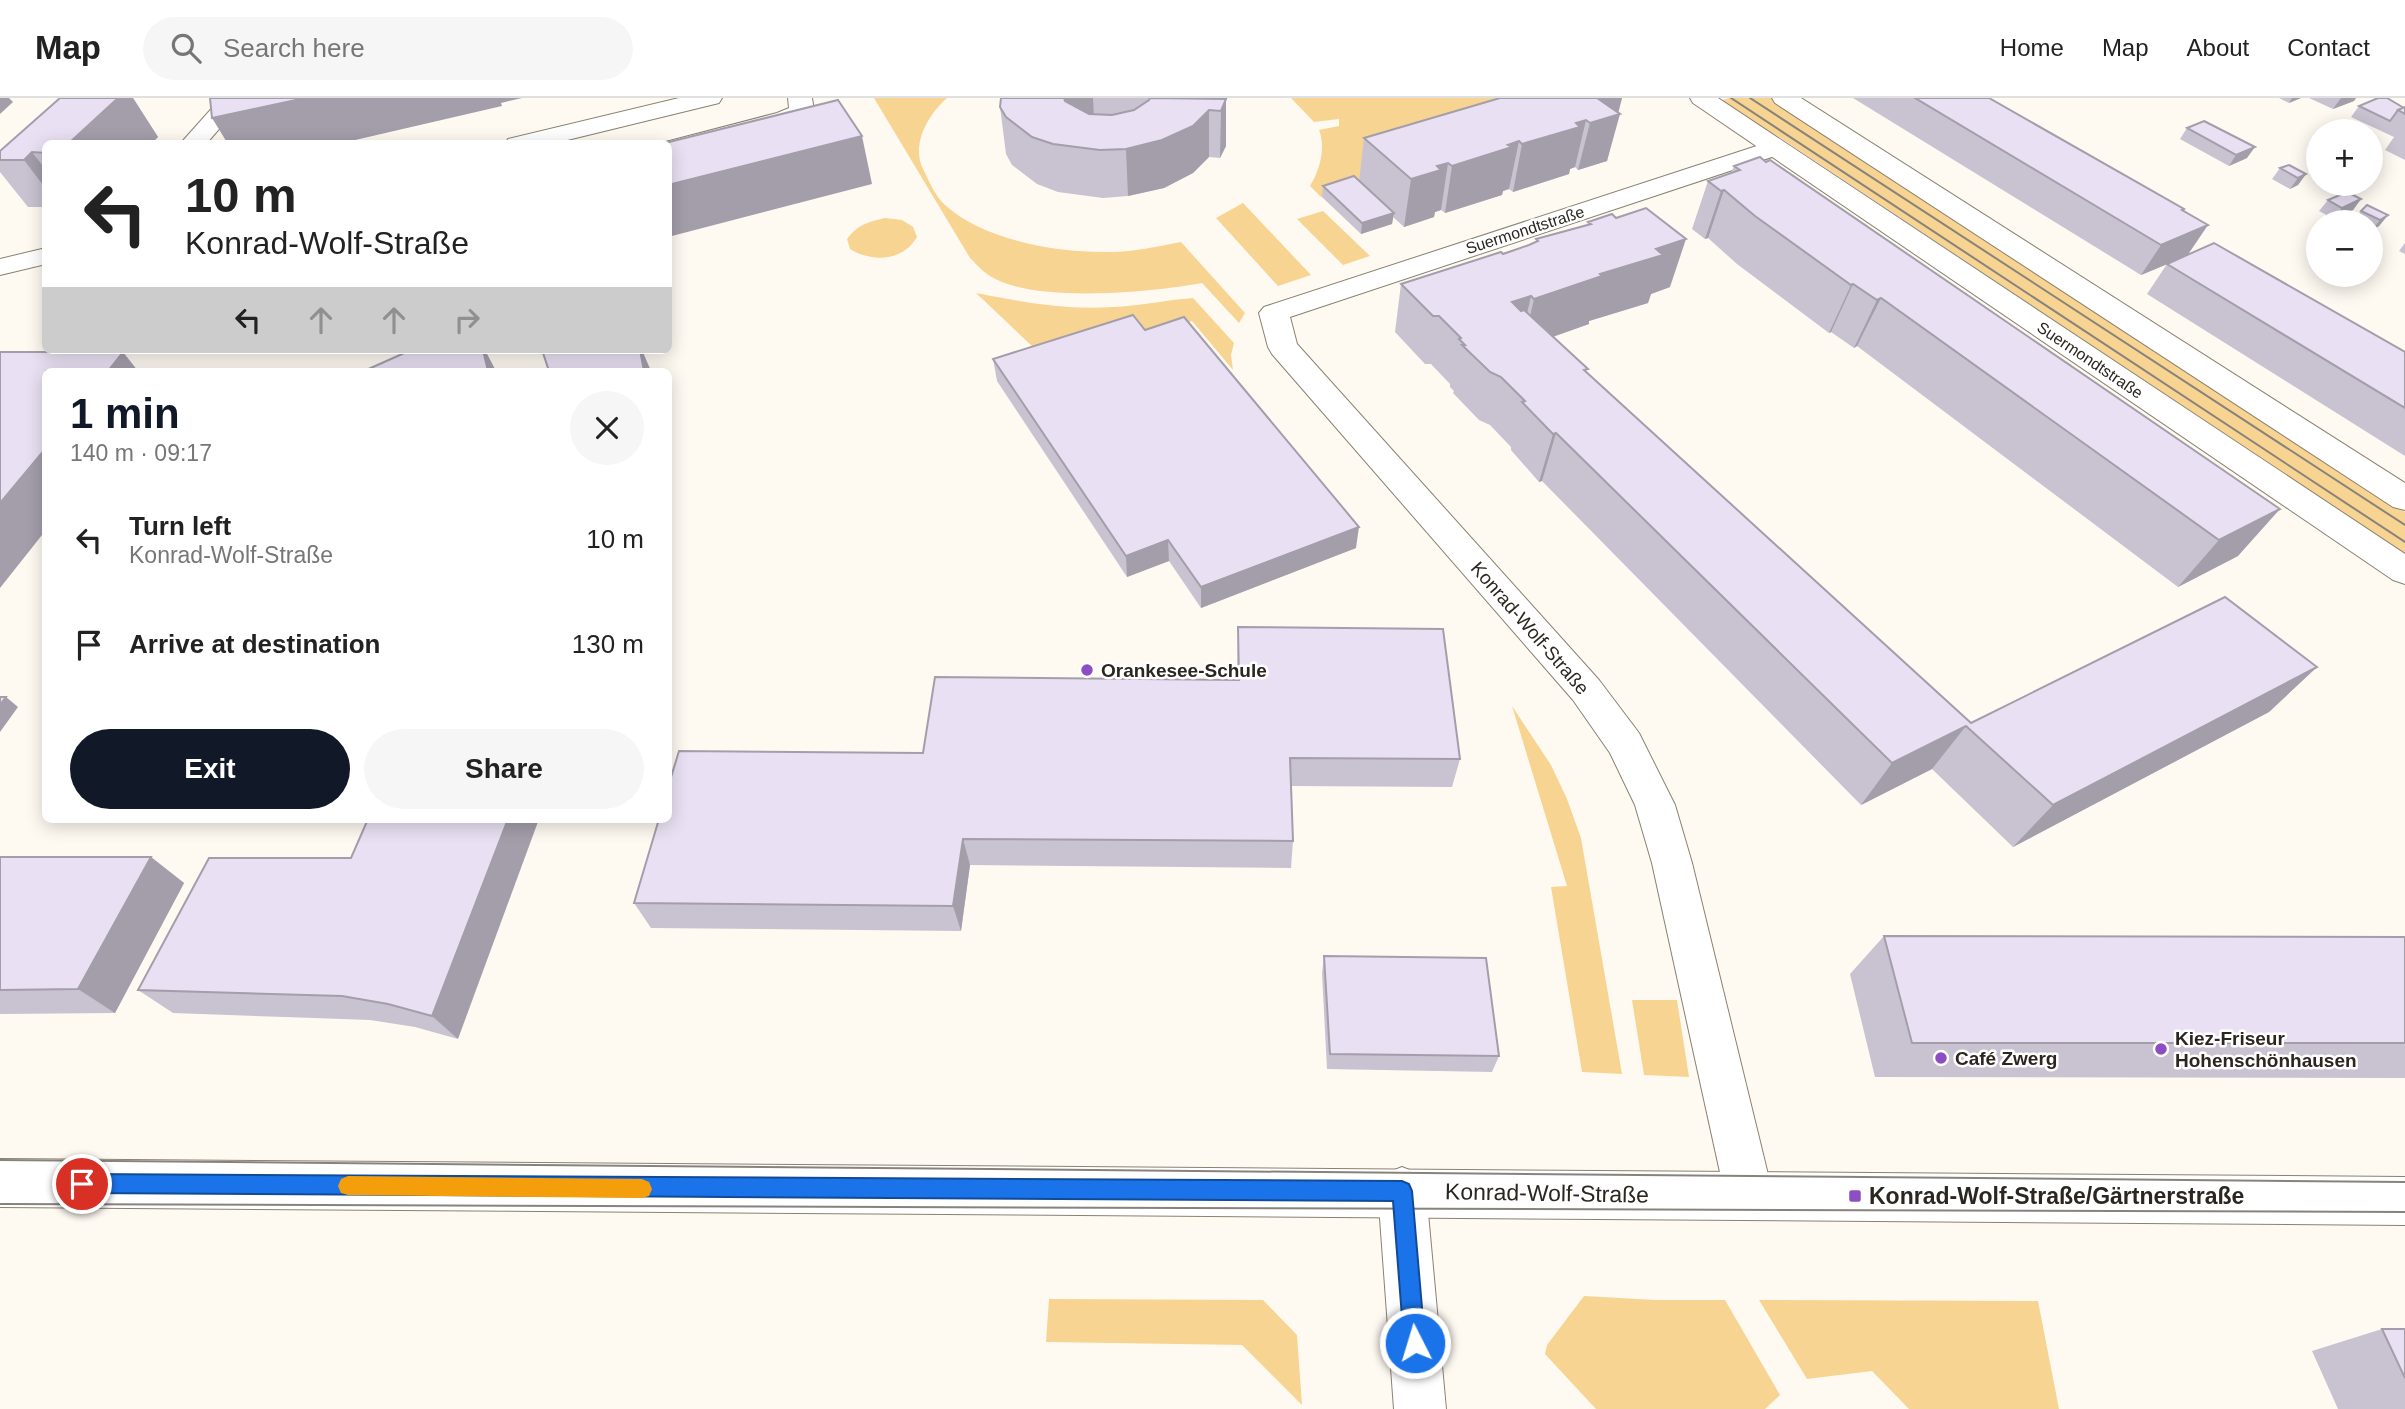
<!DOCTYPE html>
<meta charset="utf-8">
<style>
:root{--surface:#fff;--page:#f6f6f6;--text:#222;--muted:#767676;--line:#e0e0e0;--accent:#111827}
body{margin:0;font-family:Arial,sans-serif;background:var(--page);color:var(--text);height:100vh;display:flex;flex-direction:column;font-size:26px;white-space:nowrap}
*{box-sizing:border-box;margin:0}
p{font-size:23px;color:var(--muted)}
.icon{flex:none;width:38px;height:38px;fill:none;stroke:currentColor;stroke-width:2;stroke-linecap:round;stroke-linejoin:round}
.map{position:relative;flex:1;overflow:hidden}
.drawer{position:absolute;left:42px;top:270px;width:630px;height:455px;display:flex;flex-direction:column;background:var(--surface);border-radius:10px;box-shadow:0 4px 18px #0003}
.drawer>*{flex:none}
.guide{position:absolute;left:42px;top:42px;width:630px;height:214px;border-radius:10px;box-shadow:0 4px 18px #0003;background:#fff;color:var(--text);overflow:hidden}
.buttons{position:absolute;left:2306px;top:21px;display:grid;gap:14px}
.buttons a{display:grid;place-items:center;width:77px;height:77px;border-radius:50%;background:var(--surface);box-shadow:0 4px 18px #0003;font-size:35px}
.pin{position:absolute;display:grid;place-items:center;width:60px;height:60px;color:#fff;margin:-30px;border:4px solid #fff;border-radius:50%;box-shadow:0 2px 7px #0007}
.me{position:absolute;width:77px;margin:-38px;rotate:355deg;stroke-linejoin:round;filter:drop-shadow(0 0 5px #0008)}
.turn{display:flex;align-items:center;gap:24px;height:147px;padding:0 28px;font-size:32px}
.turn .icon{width:91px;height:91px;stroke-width:2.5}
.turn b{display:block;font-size:49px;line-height:60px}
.lanes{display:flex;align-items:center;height:66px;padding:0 28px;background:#0003;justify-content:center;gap:35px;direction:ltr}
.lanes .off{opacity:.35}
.round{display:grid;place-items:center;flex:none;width:74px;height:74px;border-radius:37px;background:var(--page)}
.head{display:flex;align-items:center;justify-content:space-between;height:119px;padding:0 28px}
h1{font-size:42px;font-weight:700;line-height:52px;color:var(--accent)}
.action{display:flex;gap:14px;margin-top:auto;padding:14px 28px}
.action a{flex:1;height:80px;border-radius:42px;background:var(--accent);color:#fff;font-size:28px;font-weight:700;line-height:80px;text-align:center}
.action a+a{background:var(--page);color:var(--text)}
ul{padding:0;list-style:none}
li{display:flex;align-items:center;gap:21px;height:105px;padding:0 28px}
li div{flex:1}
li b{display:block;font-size:26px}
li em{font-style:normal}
header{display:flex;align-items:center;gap:42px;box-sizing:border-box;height:98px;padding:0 35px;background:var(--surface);border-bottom:2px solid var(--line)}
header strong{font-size:33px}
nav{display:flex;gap:38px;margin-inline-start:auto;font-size:24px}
.search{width:490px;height:63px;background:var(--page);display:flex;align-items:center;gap:18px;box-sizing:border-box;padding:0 24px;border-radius:38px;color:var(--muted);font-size:26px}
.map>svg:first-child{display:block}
.green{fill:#f8d492}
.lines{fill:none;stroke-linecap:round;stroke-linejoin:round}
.minor-casing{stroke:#8a8170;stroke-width:2}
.major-casing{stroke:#8a8170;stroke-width:2}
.minor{fill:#fff;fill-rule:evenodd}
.major{fill:#fff;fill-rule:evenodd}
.tram{stroke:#87837c;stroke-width:2}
.wall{fill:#c8c2d1}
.shaded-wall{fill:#a39eaa}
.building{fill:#e9e1f3;stroke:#a39eaa;stroke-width:2}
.route{fill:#1a73e8;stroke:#114b97;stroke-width:2}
.slow{fill:#f59e0b}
.poi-dot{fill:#8d4dc3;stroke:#fff;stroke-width:2.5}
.labels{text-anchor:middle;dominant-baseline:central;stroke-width:5;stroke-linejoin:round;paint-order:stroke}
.far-street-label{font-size:16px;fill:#2b2720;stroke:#fff}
.street-label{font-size:19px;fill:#2b2720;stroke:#fff}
.poi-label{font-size:19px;font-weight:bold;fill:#2b2720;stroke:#fff;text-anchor:start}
.near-street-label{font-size:23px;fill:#2b2720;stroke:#fff}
.near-poi-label{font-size:23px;font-weight:bold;fill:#2b2720;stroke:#fff;text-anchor:start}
</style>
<header>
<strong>Map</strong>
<div class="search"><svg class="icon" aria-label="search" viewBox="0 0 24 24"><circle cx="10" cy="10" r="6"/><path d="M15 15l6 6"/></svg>Search here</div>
<nav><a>Home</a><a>Map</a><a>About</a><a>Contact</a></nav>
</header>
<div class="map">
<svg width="2405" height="1311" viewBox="0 0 2405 1311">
<rect width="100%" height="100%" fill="#fefaf2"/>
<g class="green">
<path d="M874 0H947C928 17 911 46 923 71 929 83 935 98 945 107 988 146 1073 158 1129 153 1146 151 1164 147 1181 144L1245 215 1239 225 1202 185C1153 194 1033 206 990 178 983 174 976 166 970 160Z"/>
<path d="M1291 0H1516L1559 26 1321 99 1310 88C1320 72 1326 49 1319 32L1339 28V21L1314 24Z"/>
<path d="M1729 0H1772L1808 26 2405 414V456L1776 37 1715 5Z"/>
<path d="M1243 105 1311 177 1278 188 1216 120Z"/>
<path d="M1323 113 1370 158 1343 167 1297 121Z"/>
<path d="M885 120 902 122 913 129 917 139C903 163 873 165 850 151L847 141C857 127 868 124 885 120Z"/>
<path d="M976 195C1021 204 1066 212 1112 209 1139 208 1166 202 1193 200L1234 245 1231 257 1233 272 1192 223 1136 241 1033 249Z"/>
<path d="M1512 608 1551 667 1567 701 1581 740 1622 976 1582 974 1551 789 1567 788Z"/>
<path d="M1632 902H1677L1689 979 1644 977Z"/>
<path d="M1584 1198 1656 1202H1725L1780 1297 1765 1311H1596L1545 1256 1547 1247Z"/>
<path d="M1049 1201 1263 1202 1297 1237 1302 1307 1242 1247 1046 1244Z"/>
<path d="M1759 1202 2038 1203 2059 1311H1909L1872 1273 1807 1281Z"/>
</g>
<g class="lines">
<g class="minor-casing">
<g id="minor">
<path d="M221 0H246L206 46H180Z"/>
<path d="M679 0H722L719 5 551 46H505L508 41Z"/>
<path d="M788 0H812L814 13 811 18 795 25 668 57V46H658L777 15 789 10Z"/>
<path d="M1775 42 1784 45 1788 50 1784 55 1290 219 1297 246 1599 582 1639 635 1675 707 1692 765 1773 1097 1766 1114 1749 1121 1732 1114 1725 1097 1652 765 1635 707 1610 655 1573 602 1272 256 1268 249 1259 215 1264 209Z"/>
<path d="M46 150V166L0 177V161Z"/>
<path d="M1402 1069 1419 1076 1426 1093 1446 1311H1394L1378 1093 1385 1076Z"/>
</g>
</g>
<g class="major-casing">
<g id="major">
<path d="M1690 0H1718L2405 456V486L2393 482 1693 5Z"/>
<path d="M1772 0H1801L2405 385V412L2393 409 1775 5Z"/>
<path d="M0 1061 2405 1079V1127L0 1109Z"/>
</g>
</g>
<use href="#minor" class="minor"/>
<use href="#major" class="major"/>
<g class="tram">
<path d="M1731 0 2405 444"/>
<path d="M1750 0 2405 427"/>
<path d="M0 1062 2405 1084"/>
<path d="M0 1106 2405 1114"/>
</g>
</g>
<g class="wall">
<path d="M60 0H133L158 39 151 46H46V109H28L0 74V53Z"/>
<path d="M1001 0H1226V48L1220 60 1209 59 1193 75 1164 90 1128 98 1103 100 1058 94 1037 86 1012 67 1006 56 1000 9Z"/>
<path d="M1622 0 1607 63 1578 72 1575 69 1570 71 1569 76 1513 94 1509 91 1503 93 1502 97 1445 115 1441 112 1435 114 1434 119 1404 129 1393 119 1392 126 1361 136 1322 99 1323 88 1359 84 1364 40Z"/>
<path d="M1853 0H1989L2183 113 2187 157 2405 254V358L2147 196 2167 166 2141 177Z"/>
<path d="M2279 0H2301L2289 5Z"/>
<path d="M2309 0H2356L2354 3 2333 11Z"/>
<path d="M2359 8 2405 9V62L2385 52 2394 39 2351 19Z"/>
<path d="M2187 30 2247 60 2229 68 2180 41Z"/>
<path d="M1760 59 2238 458 2178 489 1857 248 1854 250 1831 234 1829 235 1737 166 1708 140 1705 141 1692 131 1708 83 1731 75 1734 68Z"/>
<path d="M2280 70 2306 76 2298 87 2290 91 2272 81Z"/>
<path d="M2361 101 2353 112 2334 121 2319 113 2328 102Z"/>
<path d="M2361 113 2388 117 2379 128 2371 133V124H2352Z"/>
<path d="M1588 124 1670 189 1651 196 1648 205 1589 223V226L1553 239 1587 274 1971 625 2317 569 2269 614 2013 749 1932 671 1861 707 1542 383 1539 384 1511 352V349L1490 327 1479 322 1453 295 1454 293 1450 289V286L1431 266H1425L1395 234 1401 186 1529 147 1536 144V141L1587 127Z"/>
<path d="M2405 145V156L2399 153Z"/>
<path d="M1145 232 1356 450 1201 510 1169 463 1127 479 997 283 993 261Z"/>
<path d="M1238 529 1460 661 1452 689 1291 688 1293 743 1291 770 970 767 961 833 651 830 634 805 923 655 1237 582Z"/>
<path d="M0 759H151L184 785 115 915 0 916Z"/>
<path d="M351 760 458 941 415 929 370 922 173 915 138 892Z"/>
<path d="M1884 838 2405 839V980L1875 979 1850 876Z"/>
<path d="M1324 858 1499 958 1492 974 1327 971 1322 875Z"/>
<path d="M2382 1231H2405V1311H2338L2312 1253Z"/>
</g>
<g class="shaded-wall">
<path d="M0 0H9L13 4 0 16Z"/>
<path d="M118 0H133L158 39 151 46H68Z"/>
<path d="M305 0H522L501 5 502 8 338 46H228L212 20Z"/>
<path d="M1064 0H1093L1094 20 1077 27Z"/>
<path d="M1573 0H1622L1618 15 1586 22 1575 69 1570 71 1569 76 1513 94 1522 46Z"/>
<path d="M2292 0H2301L2289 5Z"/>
<path d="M2341 0H2356L2354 3 2333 11Z"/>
<path d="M1226 1V48L1220 60 1221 13Z"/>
<path d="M1209 12V59L1193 75 1164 90 1128 98 1126 51Z"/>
<path d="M1620 16 1607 63 1578 72 1590 25Z"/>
<path d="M862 38 872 86 668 139V87Z"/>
<path d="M1519 43 1509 91 1503 93 1502 97 1445 115 1452 68Z"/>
<path d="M2255 49 2247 60 2229 68 2236 57Z"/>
<path d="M32 54 46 72V91L24 62Z"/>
<path d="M1448 65 1441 112 1435 114 1434 119 1404 129 1411 81 1437 68Z"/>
<path d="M2306 76 2298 87 2290 91 2298 80Z"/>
<path d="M1724 92 1708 140 1705 141 1721 93Z"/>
<path d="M2361 101 2353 112 2334 121 2342 110Z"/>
<path d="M1394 115 1392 126 1361 136 1362 125Z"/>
<path d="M2388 117 2379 128 2371 133 2380 122Z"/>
<path d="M2208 127 2187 158 2141 177 2161 147Z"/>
<path d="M1686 141 1670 189 1651 196 1648 205 1589 223V226L1523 249 1534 201 1600 176 1656 151Z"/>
<path d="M1853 186 1831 234 1829 235 1851 187Z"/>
<path d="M1531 198 1520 246 1512 204Z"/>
<path d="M1881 200 1857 248 1854 250 1877 202Z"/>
<path d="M480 252H485L496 273H488Z"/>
<path d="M640 252H642L651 273H644Z"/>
<path d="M123 254 138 273H108Z"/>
<path d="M1556 335 1542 383 1539 384 1553 336Z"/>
<path d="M46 350V432L0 490V405Z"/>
<path d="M2280 411 2238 458 2178 489 2219 442Z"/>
<path d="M1359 429 1356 450 1201 510V489Z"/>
<path d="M1168 442 1169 463 1127 479 1126 458Z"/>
<path d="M2317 569 2269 614 2013 749 2053 707Z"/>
<path d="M6 599 18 609 0 634V607Z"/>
<path d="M1966 628 1932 671 1861 707 1892 665Z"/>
<path d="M508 721H539L458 941 432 918Z"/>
<path d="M963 741 970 767 961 833 953 808Z"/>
<path d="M151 759 184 785 115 915 78 891Z"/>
</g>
<g class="building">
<path d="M60 0H118L68 46H46V55L32 54 24 62H0V53Z"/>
<path d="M210 0H305L212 20Z"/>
<path d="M1001 0H1064L1065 3 1089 16 1112 17 1134 12 1149 2 1150 0 1226 1 1221 13 1209 12 1193 28 1162 42 1126 51 1100 52 1053 46 1032 39 1006 19 1000 9Z"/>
<path d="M1500 0H1597L1620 16 1590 25 1586 22 1576 25 1580 29 1522 46 1519 43 1508 47 1512 49 1452 68 1448 65 1437 68 1441 72 1411 81 1364 40Z"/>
<path d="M1915 0H1989L2184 111 2182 112 2208 127 2161 147Z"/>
<path d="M2378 0H2387L2404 10 2398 12 2390 23 2359 8Z"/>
<path d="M838 2 862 38 668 87V46H661Z"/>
<path d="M2405 9V16L2398 12Z"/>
<path d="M2204 23 2255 49 2236 57 2187 30Z"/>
<path d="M1760 59 1766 64 1770 62 2280 411 2219 442 1881 200 1877 202 1853 186 1851 187 1755 118 1724 92 1721 93 1708 83 1740 72 1734 68Z"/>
<path d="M2289 67 2306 76 2298 80 2280 70Z"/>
<path d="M1354 78 1394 115 1362 125 1323 88Z"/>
<path d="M2347 94 2361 101 2342 110 2328 102Z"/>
<path d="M2367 107 2388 117 2380 122 2361 113Z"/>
<path d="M1646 110 1686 141 1656 151 1663 157 1600 176 1602 178 1534 201 1531 198 1512 204 1521 213 1524 212 1588 271 1584 272 1971 625 2225 499 2317 569 2053 707 1966 628 1892 665 1556 335 1553 336 1522 304 1525 303 1501 279 1490 274 1462 247H1465L1459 241 1461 240 1439 218H1433L1401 186 1501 154 1503 156 1529 147 1538 143 1536 141 1591 126 1588 124 1612 116 1616 120Z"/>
<path d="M2214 145 2405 254V310L2167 166Z"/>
<path d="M1133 217 1145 232 1184 219 1359 429 1201 489 1168 442 1126 458 993 261Z"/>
<path d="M411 252H483L488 273H364Z"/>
<path d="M542 252H640L644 273H549Z"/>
<path d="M0 254H123L108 273H46V350L0 405Z"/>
<path d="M1238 529 1443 531 1460 661 1290 660 1293 743 963 741 953 808 634 805 659 721H668V689L679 653 923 655 935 579 1239 582Z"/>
<path d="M0 599H6L0 607Z"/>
<path d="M368 721H508L432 918 388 906 342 898 138 892 209 760H351Z"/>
<path d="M0 759H151L78 891 0 892Z"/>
<path d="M1884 838 2405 839V945H1912Z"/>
<path d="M1324 858 1486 860 1499 958 1330 956Z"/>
<path d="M2382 1231H2405V1280Z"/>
</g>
<path class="route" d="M82 1076 1402 1083 1409 1086 1412 1093 1425 1245 1422 1252 1415 1256 1407 1252 1404 1245 1393 1103 82 1095 75 1092 72 1086 75 1079Z"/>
<path class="slow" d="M348 1078 642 1081 649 1084 652 1091 649 1098 642 1100 348 1097 341 1095 338 1088 341 1081Z"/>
<g class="poi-dot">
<circle cx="1087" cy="572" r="7"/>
<circle cx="2161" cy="951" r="7"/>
<circle cx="1941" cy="960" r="7"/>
<rect x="1848" y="1091" width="14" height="14" rx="3.5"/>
</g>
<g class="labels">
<g class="far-street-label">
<text transform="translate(1525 132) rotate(-18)">Suermondtstraße</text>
<text transform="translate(2090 262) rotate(34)">Suermondtstraße</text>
</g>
<g class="street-label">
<text transform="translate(1530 530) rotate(49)">Konrad-Wolf-Straße</text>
</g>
<g class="poi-label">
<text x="1101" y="572">Orankesee-Schule</text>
<text x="2175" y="940">Kiez-Friseur<tspan x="2175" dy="22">Hohenschönhausen</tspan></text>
<text x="1955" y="960">Café Zwerg</text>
</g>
<g class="near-street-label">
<text transform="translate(1547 1095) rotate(1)">Konrad-Wolf-Straße</text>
</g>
<g class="near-poi-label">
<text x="1869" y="1098">Konrad-Wolf-Straße/Gärtnerstraße</text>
</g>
</g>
</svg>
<div class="buttons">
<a>+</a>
<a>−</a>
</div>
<div class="pin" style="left:82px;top:1086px;background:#d93025"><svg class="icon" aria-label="arrive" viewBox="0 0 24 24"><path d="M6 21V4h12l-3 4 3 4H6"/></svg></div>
<svg class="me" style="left:1415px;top:1245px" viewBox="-20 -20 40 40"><circle r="17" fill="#1a73e8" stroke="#fff" stroke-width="3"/><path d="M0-11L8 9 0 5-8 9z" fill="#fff"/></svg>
<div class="guide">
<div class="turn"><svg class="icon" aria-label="left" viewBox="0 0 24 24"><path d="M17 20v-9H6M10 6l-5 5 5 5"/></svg><div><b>10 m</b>Konrad-Wolf-Straße</div></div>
<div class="lanes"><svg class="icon" aria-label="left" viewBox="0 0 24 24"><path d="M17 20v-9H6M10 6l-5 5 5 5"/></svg><svg class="icon off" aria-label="ahead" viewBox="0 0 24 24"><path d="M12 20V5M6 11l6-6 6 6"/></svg><svg class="icon off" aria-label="ahead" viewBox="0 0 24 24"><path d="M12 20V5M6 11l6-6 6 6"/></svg><svg class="icon off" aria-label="right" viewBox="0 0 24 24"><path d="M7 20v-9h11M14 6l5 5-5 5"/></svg></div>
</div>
<section class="drawer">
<div class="head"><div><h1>1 min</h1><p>140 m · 09:17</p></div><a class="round"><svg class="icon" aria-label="close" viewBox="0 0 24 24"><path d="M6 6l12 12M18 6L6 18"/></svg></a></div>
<ul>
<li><svg class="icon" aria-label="left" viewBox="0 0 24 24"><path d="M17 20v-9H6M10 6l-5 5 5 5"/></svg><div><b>Turn left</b><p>Konrad-Wolf-Straße</p></div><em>10 m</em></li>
<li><svg class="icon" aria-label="arrive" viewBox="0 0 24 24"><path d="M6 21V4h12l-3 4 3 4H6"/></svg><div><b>Arrive at destination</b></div><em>130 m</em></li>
</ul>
<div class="action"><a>Exit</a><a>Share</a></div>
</section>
</div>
